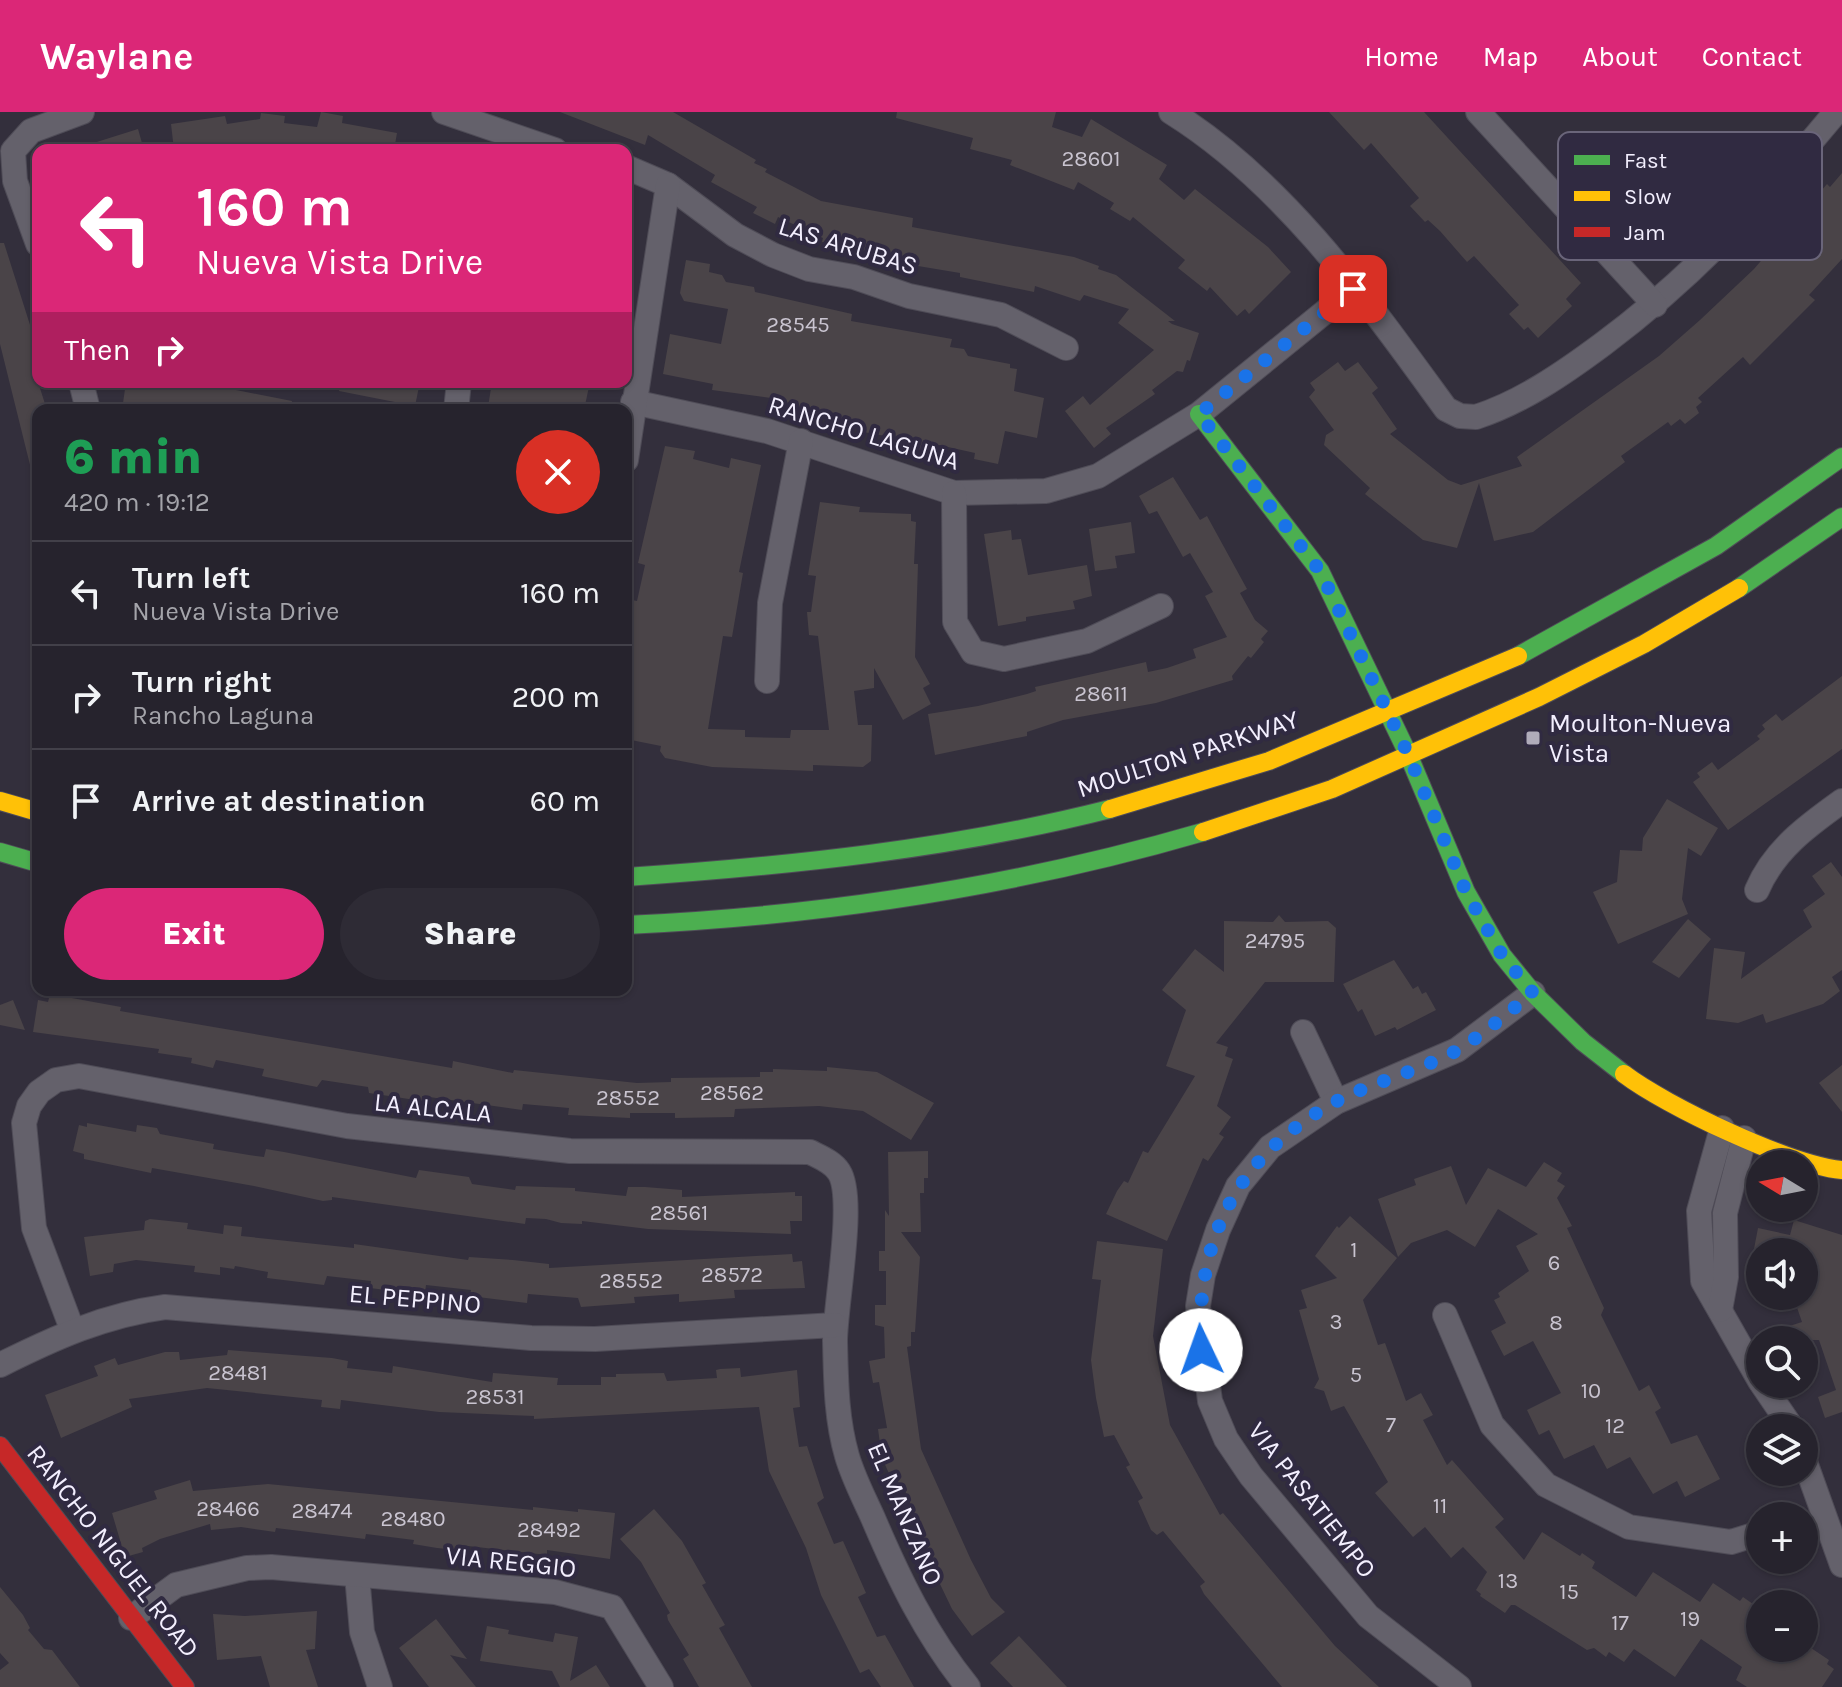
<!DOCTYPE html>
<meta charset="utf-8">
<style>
:root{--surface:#26232d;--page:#2e2b35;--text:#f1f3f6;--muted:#a4a4aa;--line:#424049;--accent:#db2777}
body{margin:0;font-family:Karla,sans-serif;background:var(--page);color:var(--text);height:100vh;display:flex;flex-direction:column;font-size:30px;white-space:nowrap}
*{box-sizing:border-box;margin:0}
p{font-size:26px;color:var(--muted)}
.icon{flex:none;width:44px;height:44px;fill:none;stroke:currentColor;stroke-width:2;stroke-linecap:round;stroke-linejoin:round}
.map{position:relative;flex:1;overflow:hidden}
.panel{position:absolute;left:32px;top:292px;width:600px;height:592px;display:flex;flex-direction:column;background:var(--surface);border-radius:16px;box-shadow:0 2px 6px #0004,0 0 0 2px var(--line)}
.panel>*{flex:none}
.banner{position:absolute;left:32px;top:32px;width:600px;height:244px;border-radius:16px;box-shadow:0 2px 6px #0004,0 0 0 2px var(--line);background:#db2777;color:#fff;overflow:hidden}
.needle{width:52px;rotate:280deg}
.fabs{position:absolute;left:1746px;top:1038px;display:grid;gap:16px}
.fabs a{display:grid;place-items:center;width:72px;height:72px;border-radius:50%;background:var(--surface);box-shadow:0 2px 6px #0004,0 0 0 2px var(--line);font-size:40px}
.pin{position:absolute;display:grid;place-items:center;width:68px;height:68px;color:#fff;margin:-34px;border-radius:16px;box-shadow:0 4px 12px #0006}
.me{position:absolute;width:88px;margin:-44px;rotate:357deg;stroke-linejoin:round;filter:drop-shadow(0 0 6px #0008)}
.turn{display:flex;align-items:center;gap:28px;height:168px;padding:0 32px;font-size:36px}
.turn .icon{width:104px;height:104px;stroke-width:2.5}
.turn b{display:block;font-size:56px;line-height:68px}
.then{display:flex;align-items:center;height:76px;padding:0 32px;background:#0003;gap:16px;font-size:30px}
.round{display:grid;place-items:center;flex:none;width:84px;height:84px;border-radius:42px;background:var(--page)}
.headline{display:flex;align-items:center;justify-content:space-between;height:136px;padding:0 32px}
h1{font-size:48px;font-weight:800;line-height:60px;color:#1e9e55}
.primary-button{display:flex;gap:16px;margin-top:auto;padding:16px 32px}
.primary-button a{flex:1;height:92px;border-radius:48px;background:var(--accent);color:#fff;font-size:32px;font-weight:800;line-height:92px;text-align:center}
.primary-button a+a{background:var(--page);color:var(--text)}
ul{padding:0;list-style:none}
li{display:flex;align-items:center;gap:24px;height:104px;padding:0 32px;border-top:2px solid var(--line)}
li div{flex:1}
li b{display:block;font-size:30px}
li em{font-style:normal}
header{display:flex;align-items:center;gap:48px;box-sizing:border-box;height:112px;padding:0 40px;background:var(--accent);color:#fff}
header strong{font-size:38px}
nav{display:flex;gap:44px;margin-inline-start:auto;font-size:28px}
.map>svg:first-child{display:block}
.building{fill:#4a4448}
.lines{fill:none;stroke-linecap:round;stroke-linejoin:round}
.street-casing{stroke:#4f4c57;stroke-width:26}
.fast-casing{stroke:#4f4c57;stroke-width:20}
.slow-casing{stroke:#4f4c57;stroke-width:20}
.jam-casing{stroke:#4f4c57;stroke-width:20}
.street{stroke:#64616b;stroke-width:24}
.fast{stroke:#4caf50;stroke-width:18}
.slow{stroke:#ffc107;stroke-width:18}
.jam{stroke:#c62828;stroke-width:18}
.route{stroke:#1a73e8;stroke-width:14;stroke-dasharray:0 25.2}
.poi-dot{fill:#b0acba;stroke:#302a41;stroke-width:3}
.labels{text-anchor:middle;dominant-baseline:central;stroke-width:8;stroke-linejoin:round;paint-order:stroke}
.number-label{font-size:22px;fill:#c9c4d0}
.street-label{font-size:26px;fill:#f3effe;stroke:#302a41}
.poi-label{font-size:26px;fill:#f3effe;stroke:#302a41;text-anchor:start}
.key{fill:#302a41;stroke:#6a657a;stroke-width:2}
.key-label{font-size:22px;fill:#f3effe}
</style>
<header>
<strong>Waylane</strong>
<nav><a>Home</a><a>Map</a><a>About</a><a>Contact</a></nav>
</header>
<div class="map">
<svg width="1842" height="1575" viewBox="0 0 1842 1575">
<rect width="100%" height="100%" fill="#332f3c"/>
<g class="building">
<path d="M321 0 343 4 342 11 397 21 394 38H174L171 12 225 4 227 12 260 7 261 1 285 4 284 11 317 15Z"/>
<path d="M560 0H673L756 48 754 51 767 57 765 60 821 89 913 106 912 115 1074 145 1099 154 1098 157 1116 163 1175 209H1168L1172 212 1199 221 1190 249 1187 248 1183 260 1177 259 1152 278 1155 282 1106 316 1111 322 1094 336 1065 299 1083 284 1090 293 1154 238 1118 211 1129 197 1084 183 1080 189 1035 174 1034 180 960 165V161L918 154 919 150 822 130 823 126 778 105 775 112 753 101 757 95 711 70 715 63 648 23 645 33Z"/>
<path d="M897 0H1056L1052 15 1082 25 1091 7 1167 53 1159 67 1184 88 1195 77 1268 135 1291 160 1249 202 1245 197 1237 204 1210 175 1207 179 1178 156 1185 148 1133 105 1130 109 1110 97 1114 91 1078 70 1074 78 1010 53 1012 48 970 37 973 26 896 6Z"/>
<path d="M1329 0H1424L1581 171 1566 187 1572 194 1538 226 1528 215 1524 218 1509 202 1519 193 1474 144 1467 150 1440 119 1428 108 1425 110 1410 94 1419 86 1371 31 1364 38Z"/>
<path d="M138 17 144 38H85L84 34Z"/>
<path d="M1842 61V147L1809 183 1815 188 1750 253 1743 245 1698 286 1702 290 1696 295 1699 301 1685 312 1680 307 1671 314 1668 310 1621 344 1625 350 1533 420 1494 429 1479 371 1457 436 1423 428 1365 382 1370 376 1324 333 1326 323 1334 318 1309 285 1315 278 1310 271 1338 250 1345 259 1358 250 1378 276 1372 281 1397 317 1390 322 1448 368 1461 373 1522 354 1517 345 1659 244 1700 208 1754 157 1827 72 1830 75Z"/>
<path d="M0 131H4L38 238V270L46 295 38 297V365H33L0 232Z"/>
<path d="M686 148 710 152 709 160 722 163 726 170 754 175 755 180 852 202 851 209 952 227 950 235 964 237 968 244 1010 252V256L1017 257 1014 279 1044 286 1037 326 1005 319 998 352 974 347 975 341 930 331 928 339 906 335 907 328 858 319 860 311 816 303 817 299 770 290 771 286 712 278 713 272 663 262 670 222 721 232 728 197 684 189 680 181Z"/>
<path d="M126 270H196L292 289 291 298H133L134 293 123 291Z"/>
<path d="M340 270H420L415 294 339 279Z"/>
<path d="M492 270H590L584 298 488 295Z"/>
<path d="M665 334 695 339 693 347 729 356 731 346 761 353 739 460 743 461 732 525 723 524 708 617 745 618V625L790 626 791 618H829L818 524 809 523 807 500H811L816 464 808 463 820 390 860 395 859 400 911 402V409L916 410 914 452H918L915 545 930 572 923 576 931 592 903 608 874 556V576L854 579 858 613H872L871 649 863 655 813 653V659L712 655 665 646 660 639 661 634 626 627V525L632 488 637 489 645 453 638 451Z"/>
<path d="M1173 365 1200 408 1207 404 1247 477 1240 481 1255 508 1268 519 1261 527 1264 530 1251 546 1248 544 1232 564 1233 568 1156 591 1063 608 1027 620V624L935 643 928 602 978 594 1027 582 1036 579 1035 575 1146 550 1148 560 1167 556 1196 546 1193 537 1227 525 1205 484 1213 480 1190 441 1183 445 1157 399 1149 402 1139 384Z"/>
<path d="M1131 410 1135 441 1115 444 1117 456 1095 459 1089 417Z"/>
<path d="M1011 418 1012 428 1021 427 1028 463 1087 453 1092 484 1073 489 1075 497 1026 505V509L998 514 984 422Z"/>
<path d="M1842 564V637L1728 718 1693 670 1700 665 1697 661 1712 650 1718 658 1760 627 1757 624 1765 617 1762 613 1776 602 1782 609Z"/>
<path d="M1667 687 1718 716 1701 744 1688 736 1682 787 1688 802 1618 832 1593 780 1617 770 1620 738 1642 739 1643 726Z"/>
<path d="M1831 750 1842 765V858L1832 865 1840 879 1823 892 1766 911 1763 902 1738 911 1706 907 1714 836 1745 840 1741 867 1812 815 1803 798 1825 782 1812 764Z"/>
<path d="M1279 803 1285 810 1328 809 1336 816 1334 870H1265L1216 931 1228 935 1225 944 1233 947 1217 994 1231 1005 1219 1022 1224 1025 1208 1049 1203 1046 1167 1129 1106 1102 1117 1079 1124 1069 1128 1071 1143 1039 1148 1041 1195 964 1166 954 1186 898 1162 878 1195 837 1224 860V809L1273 810Z"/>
<path d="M1688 807 1711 827 1679 866 1652 850Z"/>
<path d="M1394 848 1413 877 1418 874 1422 882 1426 880 1436 898 1397 918 1395 915 1375 924 1362 897 1358 900 1343 872Z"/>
<path d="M50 882 121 895 120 899 452 956 453 949 513 961 514 958 637 971 671 970V966L760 965V960H773V957L827 959V955L877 960 934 991 911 1028 863 999 819 994 735 997 734 1005 675 1006V1001H630V1006L568 1003 569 996 523 992 522 998 422 984V989L369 981 368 975 322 968 317 975 266 965 262 964 264 957 216 948 213 956 191 951 192 946 158 941 159 937 33 920 38 888 48 890Z"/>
<path d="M13 888 25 918 0 913V893Z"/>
<path d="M1842 953V1000L1819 971Z"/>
<path d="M87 1011 136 1020 137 1013 157 1016 160 1022 214 1032 213 1037 249 1043 264 1045 266 1037 284 1040 416 1066 419 1058 469 1065 472 1072 515 1078 516 1074 575 1076V1079L626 1084 628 1075H645L682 1078V1085L795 1080V1084H802V1109H790L791 1122 648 1117 582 1109V1112L561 1111 546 1107 526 1106 525 1112 332 1085V1088L323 1089 254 1074 152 1056 151 1061 84 1047V1042L73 1039 79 1013 87 1015Z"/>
<path d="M928 1039V1066H924V1081H920L921 1120H901L920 1145 915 1220H911V1234L907 1235 921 1337 971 1448 991 1486 1005 1500 972 1524 952 1497 927 1445 917 1424 922 1420 904 1376 897 1379 882 1346 878 1317 887 1316 879 1270 873 1271 869 1249 885 1246 884 1215 875 1213V1193H886V1159H879V1139H885V1098L889 1104 888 1040Z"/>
<path d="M1544 1050 1562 1061 1557 1069 1565 1074 1557 1086 1572 1114 1567 1116 1604 1196 1601 1203 1639 1279 1649 1273 1661 1296 1655 1300 1671 1332 1697 1323 1720 1367 1685 1385 1677 1369 1653 1382 1630 1345 1607 1357 1594 1333 1564 1347 1549 1318 1539 1323 1527 1298 1561 1281 1533 1229 1504 1244 1491 1219 1506 1211 1494 1188 1500 1185 1498 1181 1529 1159 1516 1134 1538 1122 1498 1097 1475 1135 1447 1118 1411 1131 1398 1145 1378 1087 1416 1073 1414 1067 1451 1054 1466 1093 1488 1056 1526 1075Z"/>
<path d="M1350 1104 1397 1146 1363 1188 1378 1233 1385 1231 1406 1289 1421 1281 1433 1303 1423 1308 1447 1353 1452 1348 1504 1407 1495 1415 1524 1448 1542 1420 1580 1444 1582 1441 1595 1450 1592 1456 1636 1485 1653 1460 1700 1490 1713 1471 1740 1489 1743 1485 1760 1497V1536H1811L1829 1548 1827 1552 1834 1557 1822 1575H1747L1736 1568 1742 1555 1701 1527 1675 1565 1634 1537 1624 1550 1609 1540 1606 1545 1594 1536 1587 1538 1515 1493H1511L1505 1501 1480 1484 1481 1482 1476 1478 1487 1460 1463 1435 1451 1446 1425 1415 1413 1425 1375 1381 1388 1370 1344 1294 1331 1299 1324 1279 1314 1276 1319 1267 1299 1198 1307 1196 1301 1178 1337 1166 1315 1144 1337 1114 1339 1116Z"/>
<path d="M150 1107 188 1111 187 1117 223 1122 224 1113 242 1115 241 1124 354 1136V1132L468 1148 469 1145 513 1148 549 1152V1156L792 1142 793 1150 802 1149 805 1176 734 1178 735 1186 679 1190V1182L634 1185 635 1191 581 1195 578 1186 528 1182 527 1191 470 1184 471 1178 426 1173 425 1181 394 1179 370 1176 371 1169 327 1164 324 1173 267 1166 268 1160 235 1154 234 1157 220 1155V1163L194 1160 195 1154 136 1148 114 1152 113 1160 90 1164 84 1125 144 1118 145 1109Z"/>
<path d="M1794 1108 1842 1123V1300L1825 1306 1818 1285 1836 1278 1819 1228H1759V1224L1802 1210 1793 1184H1804V1140L1754 1137 1758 1116 1790 1123Z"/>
<path d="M1097 1129 1163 1137 1153 1224 1170 1313 1220 1403 1223 1401 1335 1534 1379 1575H1282L1204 1482 1200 1474 1205 1470 1163 1419 1157 1423 1151 1418 1138 1389 1143 1386 1126 1355 1130 1353 1114 1323 1104 1325 1096 1286 1091 1248 1101 1168 1092 1167Z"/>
<path d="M228 1238 332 1246 348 1249 347 1256 392 1261 393 1254 492 1270 493 1261 558 1266 557 1273H601V1265H616V1262L664 1261 667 1269 717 1266 716 1258 720 1257 740 1256 741 1265 797 1258 800 1295 793 1296 799 1335 807 1334 824 1386 817 1391 834 1432 843 1429 866 1481 858 1485 877 1525 885 1523 914 1575H881L869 1557 860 1561 821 1483 806 1436 769 1359 759 1295 534 1307V1304L439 1300 341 1288 340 1297 321 1295 322 1288 207 1276 129 1287 132 1295 61 1326 45 1283 98 1264 94 1254 115 1246 118 1253 165 1240H179L180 1248 227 1243Z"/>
<path d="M190 1368 193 1379 268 1372 533 1398V1395L578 1400V1397L615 1401 610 1447 547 1438V1443L459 1433 458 1438 437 1436 413 1432 414 1428 366 1422 365 1427 276 1416 275 1420 241 1415 211 1418 210 1412 160 1427 142 1436 143 1440 125 1445 112 1401 157 1387 154 1379Z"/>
<path d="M654 1397 682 1429 706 1471 702 1473 725 1513 719 1516 752 1575H699L683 1547 689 1543 668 1508 667 1503 670 1501 641 1450 620 1427Z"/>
<path d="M0 1475 23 1503 30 1516 28 1518 44 1537 52 1538 80 1575H0V1558L9 1551 0 1541Z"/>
<path d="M317 1499 315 1537 306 1538 318 1575H270L261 1544 217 1548 213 1502 245 1504Z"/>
<path d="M436 1507 467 1547 450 1543 476 1575H429L399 1536Z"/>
<path d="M487 1514 509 1518 508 1522 553 1530 555 1521 578 1525 570 1569 596 1553 610 1575H560L552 1559 480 1549Z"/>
<path d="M1019 1524 1067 1575H1013L990 1551Z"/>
</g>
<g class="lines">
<g class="street-casing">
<g id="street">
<path d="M444 0 555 38"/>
<path d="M1171 0C1285 71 1368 190 1446 297L1460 304 1476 305C1522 290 1564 261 1603 232 1697 162 1761 90 1836 0"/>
<path d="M1478 0 1655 193"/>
<path d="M626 55 668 73 735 123 773 143 809 157 854 165 909 184 1001 203 1066 236"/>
<path d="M38 132 15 69 13 39 31 19 82 0"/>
<path d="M81 270 88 298"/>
<path d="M633 290 767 319 954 381 1046 379 1098 364 1199 302 1353 177"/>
<path d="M456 298 459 270"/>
<path d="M626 348 668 73"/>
<path d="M954 381 955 510 973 540 1004 547 1087 529 1161 494"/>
<path d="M767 569 770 491 801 329"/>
<path d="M1757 778C1774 738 1807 714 1842 689"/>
<path d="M1303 920 1336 990"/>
<path d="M1722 1016 1699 1099 1703 1169 1760 1269"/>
<path d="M1720 1198 1726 1165 1725 1101 1744 1026"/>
<path d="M1445 1203 1492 1313 1546 1373 1629 1415 1731 1430 1760 1421"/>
<path d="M72 1217 34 1116 24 1011 29 994 39 980 56 968 79 964 347 1014 570 1039 810 1040C820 1045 833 1050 839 1060 856 1086 835 1194 835 1229 836 1268 836 1306 847 1344 853 1365 864 1386 873 1406 899 1467 926 1523 968 1575"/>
<path d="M0 1253C54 1226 105 1203 165 1195L531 1226 595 1227 835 1213"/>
<path d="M1762 1272 1792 1316"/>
<path d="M1804 1347 1842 1453"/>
<path d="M357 1463 362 1520 380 1575"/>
<path d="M131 1506 176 1473 247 1456 271 1455 555 1480 612 1495 661 1575"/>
<path d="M1459 1575 1368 1504 1251 1364 1226 1327 1210 1289 1198 1194 1203 1163 1218 1118 1238 1074 1270 1035 1336 990 1457 938 1533 881"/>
</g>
</g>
<g class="fast-casing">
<g id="fast">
<path d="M1199 302 1320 459 1408 642 1466 780 1502 843 1533 881 1583 930 1624 962"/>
<path d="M1739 476 1842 405"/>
<path d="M1518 544 1716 434 1842 345"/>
<path d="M0 740 38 751"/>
<path d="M626 765C789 754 952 737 1110 697"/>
<path d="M626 813C823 804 1014 775 1203 720"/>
</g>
</g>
<g class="slow-casing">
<g id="slow">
<path d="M0 689 38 700"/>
<path d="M1110 697 1269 649 1518 544"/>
<path d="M1203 720 1332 677 1539 585 1644 532 1739 476"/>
<path d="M1624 962C1666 994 1790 1053 1842 1058"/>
</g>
</g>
<g class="jam-casing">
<path id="jam" d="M0 1334 185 1575"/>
</g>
<use href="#street" class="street"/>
<use href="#fast" class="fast"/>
<use href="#slow" class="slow"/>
<use href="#jam" class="jam"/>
</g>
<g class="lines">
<path class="route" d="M1201 1238C1195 1127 1237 1044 1335 990 1373 970 1416 960 1454 940 1482 924 1507 901 1533 881L1502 843 1466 780 1408 642 1320 459 1199 302 1353 177"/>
</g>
<rect class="poi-dot" x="1525" y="618" width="16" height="16" rx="4"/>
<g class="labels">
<g class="number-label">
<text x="1091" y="47">28601</text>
<text x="798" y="213">28545</text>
<text x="1101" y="582">28611</text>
<text x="1275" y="829">24795</text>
<text x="732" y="981">28562</text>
<text x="628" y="986">28552</text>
<text x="679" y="1101">28561</text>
<text x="1354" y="1138">1</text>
<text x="1554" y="1151">6</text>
<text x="732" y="1163">28572</text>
<text x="631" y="1169">28552</text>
<text x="1336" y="1210">3</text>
<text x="1556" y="1211">8</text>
<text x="238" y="1261">28481</text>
<text x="1356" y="1263">5</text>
<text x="1591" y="1279">10</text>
<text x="495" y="1285">28531</text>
<text x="1391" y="1313">7</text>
<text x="1615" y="1314">12</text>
<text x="1440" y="1394">11</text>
<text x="228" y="1397">28466</text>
<text x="322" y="1399">28474</text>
<text x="413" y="1407">28480</text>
<text x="549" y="1418">28492</text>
<text x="1508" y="1469">13</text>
<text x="1569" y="1480">15</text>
<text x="1690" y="1507">19</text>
<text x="1620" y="1511">17</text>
</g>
<g class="street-label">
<text transform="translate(848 134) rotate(17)">LAS ARUBAS</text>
<text transform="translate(864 321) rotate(17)">RANCHO LAGUNA</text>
<text transform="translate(1188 642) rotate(-18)">MOULTON PARKWAY</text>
<text transform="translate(433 996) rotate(6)">LA ALCALA</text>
<text transform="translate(415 1187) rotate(5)">EL PEPPINO</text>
<text transform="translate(1312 1388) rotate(52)">VIA PASATIEMPO</text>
<text transform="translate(905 1402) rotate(67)">EL MANZANO</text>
<text transform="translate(113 1439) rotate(52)">RANCHO NIGUEL ROAD</text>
<text transform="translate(511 1450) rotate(6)">VIA REGGIO</text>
</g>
<g class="poi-label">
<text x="1549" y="611">Moulton-Nueva<tspan x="1549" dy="30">Vista</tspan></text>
</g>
</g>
<rect x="1558" y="20" width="264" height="128" rx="12" class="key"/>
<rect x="1574" y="43" width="36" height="10" fill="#4caf50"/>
<rect x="1574" y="79" width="36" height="10" fill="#ffc107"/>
<rect x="1574" y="115" width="36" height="10" fill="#c62828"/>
<g class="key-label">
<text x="1624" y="56">Fast</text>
<text x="1624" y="92">Slow</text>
<text x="1624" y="128">Jam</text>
</g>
</svg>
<div class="fabs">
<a><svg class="needle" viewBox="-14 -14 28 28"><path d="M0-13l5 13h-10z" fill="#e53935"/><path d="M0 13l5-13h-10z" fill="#a4a4aa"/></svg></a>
<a><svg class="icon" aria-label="sound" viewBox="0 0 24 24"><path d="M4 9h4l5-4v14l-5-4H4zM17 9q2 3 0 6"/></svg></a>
<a><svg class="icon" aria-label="search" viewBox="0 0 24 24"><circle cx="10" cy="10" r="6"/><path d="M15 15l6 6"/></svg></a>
<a><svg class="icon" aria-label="layers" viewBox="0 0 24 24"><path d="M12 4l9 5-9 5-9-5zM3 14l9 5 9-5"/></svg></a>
<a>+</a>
<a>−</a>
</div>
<div class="pin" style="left:1353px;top:177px;background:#d93025"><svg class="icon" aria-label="arrive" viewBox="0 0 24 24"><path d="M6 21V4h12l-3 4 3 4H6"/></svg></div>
<svg class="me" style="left:1201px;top:1238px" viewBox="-20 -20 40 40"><circle r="19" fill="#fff"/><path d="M0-13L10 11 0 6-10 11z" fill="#1a73e8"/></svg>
<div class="banner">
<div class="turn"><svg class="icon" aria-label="left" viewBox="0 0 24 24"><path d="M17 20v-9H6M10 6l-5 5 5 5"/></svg><div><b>160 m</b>Nueva Vista Drive</div></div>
<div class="then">Then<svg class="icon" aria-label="right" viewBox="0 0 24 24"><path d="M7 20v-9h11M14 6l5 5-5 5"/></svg></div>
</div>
<section class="panel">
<div class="headline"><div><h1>6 min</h1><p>420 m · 19:12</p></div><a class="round" style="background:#d93025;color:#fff"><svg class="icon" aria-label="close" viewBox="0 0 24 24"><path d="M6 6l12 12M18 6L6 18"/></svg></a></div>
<ul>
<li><svg class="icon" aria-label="left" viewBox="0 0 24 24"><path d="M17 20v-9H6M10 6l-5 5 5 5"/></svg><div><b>Turn left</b><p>Nueva Vista Drive</p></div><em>160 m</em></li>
<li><svg class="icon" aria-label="right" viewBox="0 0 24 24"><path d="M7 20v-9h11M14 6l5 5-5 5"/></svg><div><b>Turn right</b><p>Rancho Laguna</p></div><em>200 m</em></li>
<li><svg class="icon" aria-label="arrive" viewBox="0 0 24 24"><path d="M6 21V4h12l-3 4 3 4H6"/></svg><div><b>Arrive at destination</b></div><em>60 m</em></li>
</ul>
<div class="primary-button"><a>Exit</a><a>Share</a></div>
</section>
</div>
